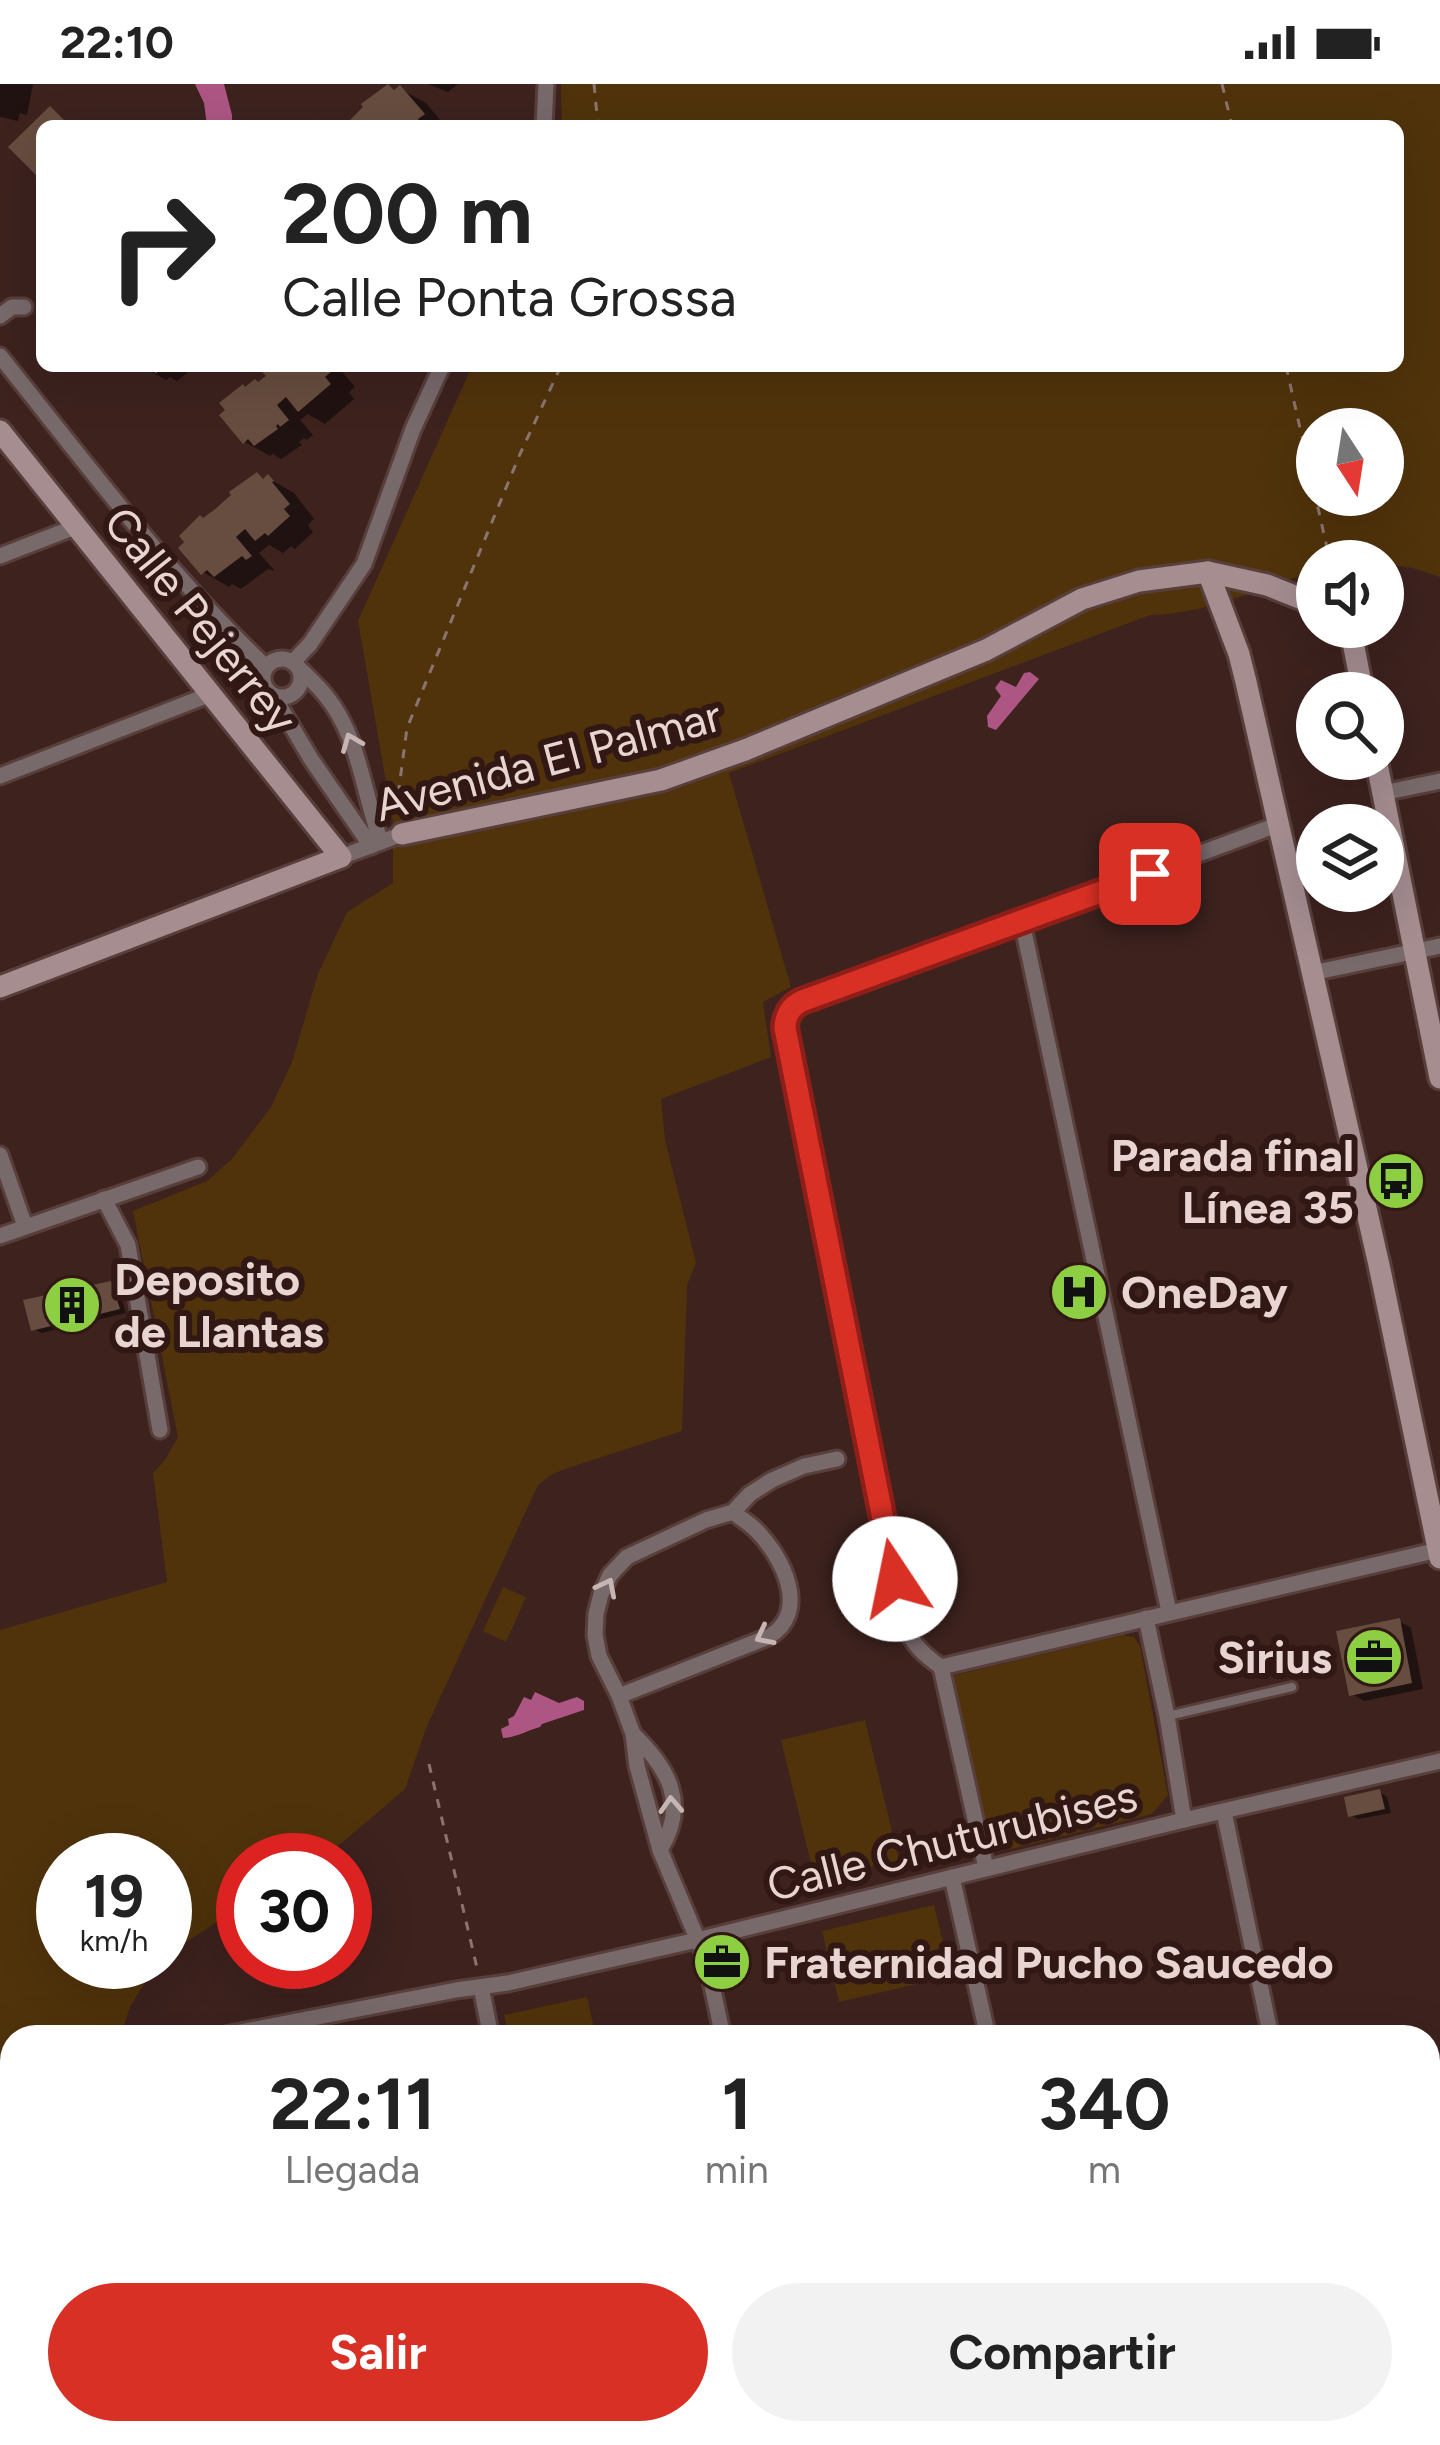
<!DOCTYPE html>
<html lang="es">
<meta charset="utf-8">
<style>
:root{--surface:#fff;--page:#f2f2f2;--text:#222;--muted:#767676;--accent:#d93025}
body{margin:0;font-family:Figtree,sans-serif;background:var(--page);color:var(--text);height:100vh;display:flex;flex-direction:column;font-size:45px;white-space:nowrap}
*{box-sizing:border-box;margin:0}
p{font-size:39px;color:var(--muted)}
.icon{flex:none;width:66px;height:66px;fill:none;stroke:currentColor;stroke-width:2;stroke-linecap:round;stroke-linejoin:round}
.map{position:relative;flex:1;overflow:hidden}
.details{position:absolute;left:0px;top:1941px;width:1440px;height:420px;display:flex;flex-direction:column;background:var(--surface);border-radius:36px 36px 0 0;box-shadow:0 12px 48px #0002}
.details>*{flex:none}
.top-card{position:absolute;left:36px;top:36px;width:1368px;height:252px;border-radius:18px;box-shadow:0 12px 48px #0002;background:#fff;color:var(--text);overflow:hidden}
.needle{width:78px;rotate:168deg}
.buttons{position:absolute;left:1296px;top:324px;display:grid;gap:24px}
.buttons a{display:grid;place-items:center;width:108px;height:108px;border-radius:50%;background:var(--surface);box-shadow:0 12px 48px #0002;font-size:60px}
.speed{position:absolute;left:36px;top:1749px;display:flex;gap:24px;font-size:60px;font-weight:700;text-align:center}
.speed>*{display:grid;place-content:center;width:156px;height:156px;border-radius:50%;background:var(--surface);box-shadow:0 12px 48px #0002;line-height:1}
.speed small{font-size:30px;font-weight:400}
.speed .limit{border:18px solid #d22;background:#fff;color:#111}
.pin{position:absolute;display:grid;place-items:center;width:102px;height:102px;color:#fff;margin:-51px;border-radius:24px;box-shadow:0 6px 18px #0006}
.me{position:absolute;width:132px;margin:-66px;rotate:349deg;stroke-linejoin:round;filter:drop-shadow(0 0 9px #0008)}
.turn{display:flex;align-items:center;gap:42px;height:252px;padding:0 48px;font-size:54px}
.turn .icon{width:156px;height:156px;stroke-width:2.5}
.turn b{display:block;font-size:84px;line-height:102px}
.eta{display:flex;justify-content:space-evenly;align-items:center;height:204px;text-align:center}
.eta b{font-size:72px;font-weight:700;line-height:84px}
.action{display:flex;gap:24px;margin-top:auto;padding:24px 48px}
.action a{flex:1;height:138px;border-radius:72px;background:var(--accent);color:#fff;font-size:48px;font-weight:700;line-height:138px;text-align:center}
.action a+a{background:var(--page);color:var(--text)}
.status{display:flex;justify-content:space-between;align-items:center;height:84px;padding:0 60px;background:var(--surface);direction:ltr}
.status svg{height:33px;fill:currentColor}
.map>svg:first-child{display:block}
.green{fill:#50330b;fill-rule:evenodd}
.water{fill:#ad5684}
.shadow{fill:#0007}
.building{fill:#674d3f}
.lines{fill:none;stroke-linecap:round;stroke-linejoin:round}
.lane-casing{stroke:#583f3b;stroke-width:14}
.street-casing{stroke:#583f3b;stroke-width:21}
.secondary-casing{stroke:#583f3b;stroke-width:27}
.path{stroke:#8b7470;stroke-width:3;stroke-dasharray:9 9;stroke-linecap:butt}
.lane{stroke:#78696b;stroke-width:8}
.street{stroke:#78696b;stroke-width:15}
.secondary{stroke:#a58d90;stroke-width:21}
.oneway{stroke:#c6b5b3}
.route-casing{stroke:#8d1f18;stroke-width:30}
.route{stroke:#d93025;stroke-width:21}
.labels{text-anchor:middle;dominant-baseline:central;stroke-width:12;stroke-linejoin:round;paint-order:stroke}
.street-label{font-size:45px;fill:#e8d5d2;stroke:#321814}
.poi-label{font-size:45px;font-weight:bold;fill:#e8d5d2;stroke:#321814;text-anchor:start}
</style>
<div class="status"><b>22:10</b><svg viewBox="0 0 49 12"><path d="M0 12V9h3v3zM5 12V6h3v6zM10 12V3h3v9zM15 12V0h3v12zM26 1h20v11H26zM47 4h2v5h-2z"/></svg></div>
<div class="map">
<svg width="1440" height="2361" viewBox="0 0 1440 2361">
<rect width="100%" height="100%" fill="#3d221e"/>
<g class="green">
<path d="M561 0H1440V493L1413 484 1383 480V477H1317V487C1261 503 1209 530 1150 531L729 689 791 903 763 918 771 973 661 1015 665 1056 696 1179 687 1201 682 1347 565 1385 551 1391 538 1401 427 1642 405 1705 343 1758 315 1776H243V1821L165 1872V1776H63V1878H157L130 1923 120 1953H12V2317L0 2320V1546L167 1498 153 1389 165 1376 178 1353 133 1127 207 1097 232 1075 271 1023 292 978 318 890 347 828 393 799V738L358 537 472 282H1398V42H562ZM1317 345H1383V411H1317Z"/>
<path d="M503 1503 526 1513 506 1558 483 1547Z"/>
<path d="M1123 1551 1134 1553 1140 1562 1168 1711 1152 1730 1011 1765 986 1760 949 1596 955 1591Z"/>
<path d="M865 1636 899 1776 815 1796 781 1656Z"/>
<path d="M934 1821 951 1892 839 1918 822 1847Z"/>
<path d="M587 1913 596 1953H509L504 1931Z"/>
</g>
<g class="water">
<path d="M195 0H224L232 31V42H207L204 19Z"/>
<path d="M1030 588 1039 595 996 646 988 643 987 632 1001 612 995 604 1001 596 1016 603 1024 589Z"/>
<path d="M535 1608 559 1619 577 1613 584 1617V1626L542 1640 540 1643C528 1646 515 1654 503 1654L501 1645 509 1641 508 1635 514 1632 524 1613 531 1616Z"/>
</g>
<g class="shadow">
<path d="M0 0H33L27 31 20 29 18 37 0 33Z"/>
<path d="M428 0H458L448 8Z"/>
<path d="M390 3 397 7 400 5 426 19 445 42H349Z"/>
<path d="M141 282H196L177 297 170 293 166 296Z"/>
<path d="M274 282H337L355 303 349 308 354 315 325 340 308 330 300 336 313 351 307 356 304 354 299 358 302 361 281 375 273 370 270 372 245 358 259 301Z"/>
<path d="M268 394 294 409 314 435 308 441 313 448 295 465 291 462 283 469 269 461 259 469 275 487 268 485 241 505 232 500 229 503 203 488 204 436Z"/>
<path d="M111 1200 118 1204 126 1229 42 1249 34 1245Z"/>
<path d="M1399 1537 1411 1544 1423 1605 1364 1617 1352 1610Z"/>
<path d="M1380 1708 1387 1713 1391 1729 1358 1735 1351 1731Z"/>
</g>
<g class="building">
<path d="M388 0 394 6 400 1 425 30 418 35 424 42H338L345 37 347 39 363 23 361 20Z"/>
<path d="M50 22 70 42H42V97L8 63Z"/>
<path d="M270 282H326L331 288 325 293 331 300 298 328 286 313 277 321 289 336 280 343 278 340 276 342 278 345 254 362 248 355 243 360 219 331 225 326 219 319 243 300 245 303 255 295 258 298 266 292 262 288Z"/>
<path d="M257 388 263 395 268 390 274 397 272 398 290 420 284 425 290 432 268 452 265 449 255 457 245 445 236 453 252 472 246 476 242 472 214 493 207 486 201 491 178 464 184 458 179 452 200 431 203 434 214 426 231 411 229 408Z"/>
<path d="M111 1197 120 1225 31 1247 23 1216Z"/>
<path d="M1400 1534 1412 1599 1349 1612 1336 1547Z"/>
<path d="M1380 1705 1385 1725 1348 1733 1344 1713Z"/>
</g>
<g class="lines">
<g class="lane-casing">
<g id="lane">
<path d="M1168 1632 1292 1603"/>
<path d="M1209 2349 1213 2361"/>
<path d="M1300 2349 1303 2361"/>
</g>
</g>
<g class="street-casing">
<g id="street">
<path d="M544 42 546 0"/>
<path d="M0 232 12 223H24"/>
<path d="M0 272C85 378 167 489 266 583"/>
<path d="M0 472 75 443"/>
<circle cx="282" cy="594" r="19"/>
<path d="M293 578 310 560 364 480 413 345 442 282"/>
<path d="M299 584C308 593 318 602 326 612 360 654 363 709 381 758"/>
<path d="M273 611 311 675 371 762"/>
<path d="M0 692 211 610"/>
<path d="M1383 709 1440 697"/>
<path d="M341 773 402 750"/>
<path d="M1022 838 1169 1528"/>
<path d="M1312 889 1440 862"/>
<path d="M0 1071 25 1142"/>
<path d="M104 1115 128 1161 160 1346"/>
<path d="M0 1152 198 1083"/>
<path d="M1146 1534 1167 1632 1184 1736"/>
<path d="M941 1583C924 1571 913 1561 904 1541L785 944C785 932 791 922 802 917L1277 741"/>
<path d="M941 1583 1438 1466"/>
<path d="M941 1583 986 1784"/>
<path d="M619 1612 768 1553C811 1529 783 1473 756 1446 749 1439 740 1434 733 1428"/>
<path d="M633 1650C668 1684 689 1719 660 1766"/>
<path d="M1224 1728 1271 1953"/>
<path d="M952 1793 988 1953"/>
<path d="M481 1903 491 1953"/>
<path d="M215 1953 456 1906 508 1899 697 1856 1184 1736 1440 1677"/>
<path d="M723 1953 707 1878 660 1766 637 1682 633 1650 619 1612 599 1572 595 1551 596 1530 601 1510 610 1491 627 1473 706 1436 733 1428 750 1410 772 1396 804 1382 837 1375"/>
<path d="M1428 2217 1440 2213"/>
<path d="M76 2349V2361"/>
<path d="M573 2349 575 2361"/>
<path d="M843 2349 851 2361"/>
<path d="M343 2361 407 2349"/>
<path d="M1027 2361 1057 2349"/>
</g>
</g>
<g class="secondary-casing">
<g id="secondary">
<path d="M0 347 341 773 0 903"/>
<path d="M1208 488 1239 570 1246 598 1379 1181 1440 1474"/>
<path d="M1350 543 1363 609"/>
<path d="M1376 675 1440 994"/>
<path d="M402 750 661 696 745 666 986 566 1082 515 1139 497 1208 488 1267 501 1317 521"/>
</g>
</g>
<g class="path">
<path d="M594 0 598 42"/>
<path d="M1222 0 1232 42"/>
<path d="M314 42 320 37"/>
<path d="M1286 282 1330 477"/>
<path d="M155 288 162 282"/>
<path d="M400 728 399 704 407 644 520 370 561 282"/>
<path d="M429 1680 477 1884"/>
</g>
<use href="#lane" class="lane"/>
<use href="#street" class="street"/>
<use href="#secondary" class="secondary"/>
</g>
<defs><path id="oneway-chevron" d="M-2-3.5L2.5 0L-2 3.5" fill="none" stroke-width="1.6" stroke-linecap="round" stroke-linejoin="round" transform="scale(3)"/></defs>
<g class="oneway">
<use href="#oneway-chevron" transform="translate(351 658) rotate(-112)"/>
<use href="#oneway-chevron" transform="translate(607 1503) rotate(-63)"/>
<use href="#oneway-chevron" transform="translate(764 1552) rotate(153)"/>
<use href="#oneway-chevron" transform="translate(671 1721) rotate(-93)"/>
</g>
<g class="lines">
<g class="route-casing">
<path id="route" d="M895 1495 785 944C785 932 791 922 802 917L1150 790"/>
</g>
<use href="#route" class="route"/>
</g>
<defs>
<g id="bus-disc" transform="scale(3)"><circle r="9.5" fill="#8ece43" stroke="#321814"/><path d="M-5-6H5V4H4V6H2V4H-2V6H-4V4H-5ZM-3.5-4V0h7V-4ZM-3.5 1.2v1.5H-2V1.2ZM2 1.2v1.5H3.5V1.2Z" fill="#111"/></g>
<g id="hospital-disc" transform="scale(3)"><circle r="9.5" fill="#8ece43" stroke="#321814"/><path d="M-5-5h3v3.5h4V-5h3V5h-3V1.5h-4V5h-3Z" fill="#111"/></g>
<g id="building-disc" transform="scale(3)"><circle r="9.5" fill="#8ece43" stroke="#321814"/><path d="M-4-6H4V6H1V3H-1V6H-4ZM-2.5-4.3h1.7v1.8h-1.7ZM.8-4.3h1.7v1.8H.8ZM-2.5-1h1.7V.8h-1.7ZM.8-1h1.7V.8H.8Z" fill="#111"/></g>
<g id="office-disc" transform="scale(3)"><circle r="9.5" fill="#8ece43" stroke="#321814"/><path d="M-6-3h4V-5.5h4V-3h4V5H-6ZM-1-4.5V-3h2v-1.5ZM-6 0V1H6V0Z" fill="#111"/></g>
</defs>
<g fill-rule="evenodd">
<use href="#bus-disc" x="1396" y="1097"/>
<use href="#hospital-disc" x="1079" y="1208"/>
<use href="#building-disc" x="72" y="1221"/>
<use href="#office-disc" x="1374" y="1573"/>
<use href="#office-disc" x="722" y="1878"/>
</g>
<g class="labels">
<g class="street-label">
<text transform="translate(201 536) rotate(51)">Calle Pejerrey</text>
<text transform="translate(548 676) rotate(-15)">Avenida El Palmar</text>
<text transform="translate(952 1756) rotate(-14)">Calle Chuturubises</text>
</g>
<g class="poi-label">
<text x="1354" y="1071" text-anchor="end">Parada final<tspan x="1354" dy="52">Línea 35</tspan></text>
<text x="114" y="1195">Deposito<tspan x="114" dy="52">de Llantas</tspan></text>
<text x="1121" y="1208">OneDay</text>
<text x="1332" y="1573" text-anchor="end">Sirius</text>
<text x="764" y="1878">Fraternidad Pucho Saucedo</text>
</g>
</g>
</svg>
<div class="buttons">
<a><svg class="needle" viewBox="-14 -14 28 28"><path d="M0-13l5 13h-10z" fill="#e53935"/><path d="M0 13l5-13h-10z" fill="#767676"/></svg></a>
<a><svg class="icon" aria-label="sound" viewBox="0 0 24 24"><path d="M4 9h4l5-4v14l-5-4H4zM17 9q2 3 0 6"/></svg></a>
<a><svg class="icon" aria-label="search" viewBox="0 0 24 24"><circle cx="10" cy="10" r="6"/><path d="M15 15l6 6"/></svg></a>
<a><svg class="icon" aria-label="layers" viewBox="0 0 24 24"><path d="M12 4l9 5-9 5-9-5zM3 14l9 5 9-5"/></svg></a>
</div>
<div class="speed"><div>19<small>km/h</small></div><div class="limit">30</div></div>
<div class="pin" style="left:1150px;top:790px;background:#d93025"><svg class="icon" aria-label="arrive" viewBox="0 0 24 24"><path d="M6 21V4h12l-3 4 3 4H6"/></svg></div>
<svg class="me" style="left:895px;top:1495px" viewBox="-20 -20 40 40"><circle r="19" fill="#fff"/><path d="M0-13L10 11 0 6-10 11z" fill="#d93025"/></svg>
<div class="top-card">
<div class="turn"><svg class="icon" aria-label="right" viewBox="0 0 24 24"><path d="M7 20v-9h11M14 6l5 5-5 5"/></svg><div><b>200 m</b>Calle Ponta Grossa</div></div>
</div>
<section class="details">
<div class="eta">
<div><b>22:11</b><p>Llegada</p></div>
<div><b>1</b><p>min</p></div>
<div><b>340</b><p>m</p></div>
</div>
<div class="action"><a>Salir</a><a>Compartir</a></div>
</section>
</div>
